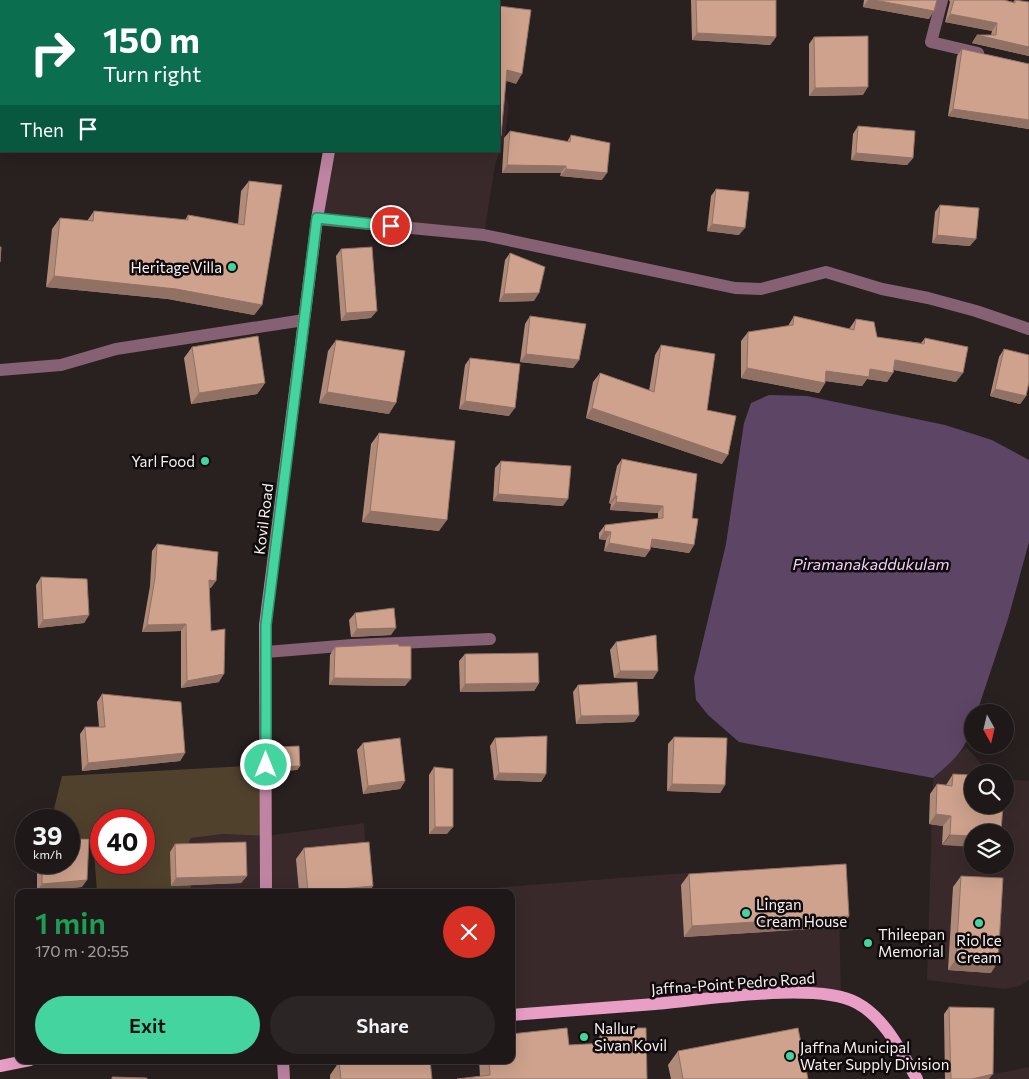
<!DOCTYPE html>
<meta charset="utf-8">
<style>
:root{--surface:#1f1818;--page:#2c2525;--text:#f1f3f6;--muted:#a1a0a2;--line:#3c3737;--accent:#44d49f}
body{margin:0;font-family:Commissioner,sans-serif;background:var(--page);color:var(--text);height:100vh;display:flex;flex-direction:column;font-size:19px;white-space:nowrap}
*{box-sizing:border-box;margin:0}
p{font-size:16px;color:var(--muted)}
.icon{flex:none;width:28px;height:28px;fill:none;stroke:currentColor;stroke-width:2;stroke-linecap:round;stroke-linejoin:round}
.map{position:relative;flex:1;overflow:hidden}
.sheet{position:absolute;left:15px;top:889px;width:500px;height:175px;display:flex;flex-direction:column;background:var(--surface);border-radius:10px;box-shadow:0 5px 20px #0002,0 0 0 1px var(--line)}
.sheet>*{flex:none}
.top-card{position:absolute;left:0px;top:0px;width:500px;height:152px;box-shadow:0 5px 20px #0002,0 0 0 1px var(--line);background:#0b6e4f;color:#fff;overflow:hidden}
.needle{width:32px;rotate:172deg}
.buttons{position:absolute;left:964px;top:704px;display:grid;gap:10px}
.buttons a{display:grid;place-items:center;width:50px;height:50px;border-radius:50%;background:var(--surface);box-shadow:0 5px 20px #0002,0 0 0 1px var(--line);font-size:25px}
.speed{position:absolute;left:15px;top:809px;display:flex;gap:10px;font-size:25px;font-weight:700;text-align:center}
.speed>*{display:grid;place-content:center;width:65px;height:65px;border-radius:50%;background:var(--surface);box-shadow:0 5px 20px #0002,0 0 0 1px var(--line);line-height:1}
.speed small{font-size:12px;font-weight:400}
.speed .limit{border:8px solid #d22;background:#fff;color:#111}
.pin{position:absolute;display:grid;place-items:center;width:42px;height:42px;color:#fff;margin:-21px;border:2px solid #fff;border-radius:50%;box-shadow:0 1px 5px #0007}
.me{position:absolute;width:55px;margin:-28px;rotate:0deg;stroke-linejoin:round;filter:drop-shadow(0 0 4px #0008)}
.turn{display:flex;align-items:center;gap:18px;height:105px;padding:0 20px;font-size:22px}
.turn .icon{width:65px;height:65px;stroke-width:2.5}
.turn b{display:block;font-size:35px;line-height:42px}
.then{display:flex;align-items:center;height:48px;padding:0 20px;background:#0003;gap:10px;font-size:19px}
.round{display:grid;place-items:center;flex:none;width:52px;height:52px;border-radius:26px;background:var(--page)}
.head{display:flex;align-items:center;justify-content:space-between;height:85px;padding:0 20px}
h1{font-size:30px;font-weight:600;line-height:38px;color:#1e9e55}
.primary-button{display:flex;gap:10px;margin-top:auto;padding:10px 20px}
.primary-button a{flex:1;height:58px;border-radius:30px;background:var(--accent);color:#111;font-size:20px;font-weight:600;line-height:58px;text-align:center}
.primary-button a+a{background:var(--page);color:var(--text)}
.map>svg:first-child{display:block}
.built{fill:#39292a;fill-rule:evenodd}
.green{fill:#50412c;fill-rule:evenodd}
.water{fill:#5d4565}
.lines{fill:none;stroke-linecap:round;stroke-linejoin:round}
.street{stroke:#856173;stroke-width:12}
.secondary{stroke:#be84a2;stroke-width:12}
.primary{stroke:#e99ec6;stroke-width:12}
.wall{fill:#b18b79}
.shaded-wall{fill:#907163}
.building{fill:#cea28d;stroke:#907163}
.route-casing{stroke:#2c8a67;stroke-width:12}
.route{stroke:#44d49f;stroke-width:9}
.poi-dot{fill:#44d49f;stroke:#0f0a0b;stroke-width:2}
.labels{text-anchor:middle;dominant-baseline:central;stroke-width:5;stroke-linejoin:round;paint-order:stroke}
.poi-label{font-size:15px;fill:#f7f0f0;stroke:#0f0a0b;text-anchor:start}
.street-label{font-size:15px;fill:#f7f0f0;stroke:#0f0a0b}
.water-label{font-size:16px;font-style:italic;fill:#f2d0fe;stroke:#0f0a0b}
</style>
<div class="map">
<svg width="1029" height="1079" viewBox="0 0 1029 1079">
<rect width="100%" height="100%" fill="#292020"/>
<g class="built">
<path d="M499 87 505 94 509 106 505 136 495 165 484 235 317 219 329 151H499Z"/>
<path d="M966 747 989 772H972V805H1005V779L1029 781V980L1019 986 1005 989 927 980 933 778ZM972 832H1005V865H972Z"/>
<path d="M364 823 368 884 371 892H266L265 891 191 892 189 842 191 838 223 834 266 836Z"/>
<path d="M838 865 841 996 818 992 511 1015V892H443L671 874Z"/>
<path d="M1029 1067V1079H935L1006 1072Z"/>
</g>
<path class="green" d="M266 765V836L223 834 191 838 189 842 191 892H97L93 838 69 839V820H57L54 809 62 776ZM101 820H144V862H101Z"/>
<path class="water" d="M769 395 807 396 945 425 992 440 1029 460V542L1008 619 977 712H972C972 746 956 758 933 778L739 742 708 715 696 700 694 678 726 544 744 423 751 403Z"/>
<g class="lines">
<g class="street">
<path d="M942 0 931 42 978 53"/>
<path d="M317 219 484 235 735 288 761 289 826 272 882 289 928 298 976 311 1029 329"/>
<path d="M0 370 61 365 116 349 304 320"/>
<path d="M266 652 352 645 490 639"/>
</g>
<g class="secondary">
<path d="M341 0V1"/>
<path d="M266 892 265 625 317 219 329 151"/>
<path d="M283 1060 284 1079"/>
</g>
<g class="primary">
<path d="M511 1015C559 1011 607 1008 655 1004 703 1000 817 981 857 1003 885 1018 901 1052 917 1079"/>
<path d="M0 1066 30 1060"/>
</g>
</g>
<g class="wall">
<path d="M691 0H776V37L770 45 692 40Z"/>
<path d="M864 0H937L929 19 863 7Z"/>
<path d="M949 0H1004L1013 2 1015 0 1029 56 972 43 977 35H991L992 31 945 22 950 2Z"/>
<path d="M814 37 863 95 809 96V44Z"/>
<path d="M962 49 1029 64V129L948 116 957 56Z"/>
<path d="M858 126 913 158 907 165 851 160 853 134Z"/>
<path d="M510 131 567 142 571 135 602 180 560 176 561 173H502L504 138Z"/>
<path d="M249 181 262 305 254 315 168 299 46 287 52 229 60 218 87 221 94 211 185 220 188 215 238 224 241 191Z"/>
<path d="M716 189 739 235 707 231 711 196Z"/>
<path d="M940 205 970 246 932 243 935 212Z"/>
<path d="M341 249 371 318 341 321 336 256Z"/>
<path d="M510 253 534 301 499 302 505 260Z"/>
<path d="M530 316 579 360 573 368 520 362 525 324Z"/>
<path d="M794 316 849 329 856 319 877 337 921 343 925 338 956 382 894 370 887 382 867 379 862 386 825 381V383L819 393 741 378V341L748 332 788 326Z"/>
<path d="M336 340 389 414 319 403 328 351Z"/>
<path d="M661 345 707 410 722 464 586 418 593 382 600 373 649 391 655 355Z"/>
<path d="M192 347 265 383 257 394 191 404 184 358Z"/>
<path d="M1004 349 1026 396 1020 404 990 396 999 357Z"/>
<path d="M470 358 509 416 459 409 465 365Z"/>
<path d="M379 433 439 531 362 522 371 444Z"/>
<path d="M622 459 692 518 694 545 689 553 650 547V550L645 557 604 551 606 540 599 539V533L605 525 658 519V513L610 510 611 504 609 503 617 466Z"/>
<path d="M501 461 563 506 493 501 495 468Z"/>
<path d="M157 544 211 588H209L211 631 219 682 181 688V631L142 632 150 586 152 551Z"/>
<path d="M41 577 89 615 84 623 38 628 36 585Z"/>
<path d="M355 613 391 635 351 637 349 620Z"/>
<path d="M616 642 653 679 614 678 610 650Z"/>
<path d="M335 647 405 686 329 685 330 655Z"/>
<path d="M465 654 539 683 534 691 460 692 459 661Z"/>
<path d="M578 685 639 715 634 722 576 724 573 692Z"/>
<path d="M102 694 185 753 180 761 82 771 80 734 85 727H99L97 702Z"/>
<path d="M674 737 725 785 720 793 667 791 668 744Z"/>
<path d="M495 738 546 774 541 782 494 780 490 746Z"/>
<path d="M363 743 405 781 400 789 363 794 357 750Z"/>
<path d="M280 747 300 766 297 770 278 771 277 751Z"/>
<path d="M434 767 447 834H429V775Z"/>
<path d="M953 774 972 805 942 845 943 826 929 824 930 794 937 784 946 785Z"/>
<path d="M175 844 247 876 241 883 171 886 170 852Z"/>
<path d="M304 848 373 886 369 892H299L296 859Z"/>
<path d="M37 862H69L82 887 37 891Z"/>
<path d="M689 874 849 916 841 927 684 937 681 885Z"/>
<path d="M961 876 991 973 948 970 953 887Z"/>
<path d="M949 1007 989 1079H945L944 1014Z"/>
<path d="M606 1028 647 1079 480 1076 479 1060H511L569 1045 597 1044 596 1041Z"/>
<path d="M678 1051 808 1079H671L668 1065Z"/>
<path d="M339 1062 432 1079H330V1075Z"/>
</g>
<g class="shaded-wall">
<path d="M868 0H874L934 11 929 19 863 7Z"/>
<path d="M950 14 997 23 992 31 945 22Z"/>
<path d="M697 33 776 37 770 45 692 40Z"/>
<path d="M977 35 1029 47V56L972 43Z"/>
<path d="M507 70 522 74 516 84 500 79Z"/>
<path d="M868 87 863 95 809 96 815 88Z"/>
<path d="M953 109 1029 120V129L948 116Z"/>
<path d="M856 153 913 158 907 165 851 160Z"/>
<path d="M507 165 566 166 561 173H502Z"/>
<path d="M566 169 607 173 602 180 560 176Z"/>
<path d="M712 224 745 228 739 235 707 231Z"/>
<path d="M937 235 976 239 970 246 932 243Z"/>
<path d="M54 276 176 289 262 305 254 315 168 299 46 287Z"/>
<path d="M539 293 534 301 499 302 504 294Z"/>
<path d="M377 311 371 318 341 321 346 313Z"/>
<path d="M526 354 579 360 573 368 520 362Z"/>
<path d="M895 360 963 373 956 382 889 369Z"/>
<path d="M747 368 825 383 819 393 741 378Z"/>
<path d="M870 369 893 373 887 382 867 379 862 386 819 380 826 371Z"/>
<path d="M265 383 257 394 191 404 199 393Z"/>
<path d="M995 389 1026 396 1020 404 990 396Z"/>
<path d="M327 392 396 403 389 414 319 403Z"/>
<path d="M465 401 515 408 509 416 459 409Z"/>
<path d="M592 408 728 455 722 464 586 418Z"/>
<path d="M498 494 568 499 563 506 493 501Z"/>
<path d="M615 496H617L611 504 609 503Z"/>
<path d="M616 502 663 506 658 513 610 510Z"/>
<path d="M370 511 447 520 439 531 362 522Z"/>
<path d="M604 531 611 532 606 540 599 539Z"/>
<path d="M652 539 694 545 689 553 646 546Z"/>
<path d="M609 543 650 550 645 557 604 551Z"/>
<path d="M209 580 216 581 211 588H204Z"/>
<path d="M89 615 84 623 38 628 43 620Z"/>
<path d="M186 624 181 631 142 632 147 625Z"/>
<path d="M396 628 391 635 351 637 357 629Z"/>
<path d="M620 671H658L653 679 614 678Z"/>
<path d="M224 674 219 682 181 688 187 681Z"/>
<path d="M334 678 411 679 405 686 329 685Z"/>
<path d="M539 683 534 691 460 692 465 684Z"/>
<path d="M639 715 634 722 576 724 581 716Z"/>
<path d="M185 753 180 761 82 771 88 763Z"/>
<path d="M300 766 297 770 278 771 280 767Z"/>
<path d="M499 773 546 774 541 782 494 780Z"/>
<path d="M405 781 400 789 363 794 368 786Z"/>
<path d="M672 784 725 785 720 793 667 791Z"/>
<path d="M936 814 951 816 943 826 929 824Z"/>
<path d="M435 827H453L447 834H429Z"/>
<path d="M950 835 972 836V847L942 845Z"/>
<path d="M247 876 241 883 171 886 176 878Z"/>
<path d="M87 880 82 887 37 891 42 884Z"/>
<path d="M373 886 369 892H309Z"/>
<path d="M849 916 841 927 684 937 692 926Z"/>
<path d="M956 959 998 962 991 973 948 970Z"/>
<path d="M993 1074 989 1079H972Z"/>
</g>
<g class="building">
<rect x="237" y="0" width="71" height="1"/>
<path d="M696 0H776V37L697 33Z"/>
<path d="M874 0H937L934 11Z"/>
<path d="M954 0H1004L1015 3V0L1029 2V47L977 35H996L997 23 950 14Z"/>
<path d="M499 6 531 10 522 74 507 70 501 136H499Z"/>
<path d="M868 36V87L815 88 814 37Z"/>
<path d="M962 49 1029 64V120L953 109Z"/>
<path d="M858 126 915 131 913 158 856 153Z"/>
<path d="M510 131 570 142 571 135 610 143 607 173 566 169V166L507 165Z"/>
<path d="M249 181 282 185 262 305 176 289 54 276 60 218 93 221 94 211 188 220V215L244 225Z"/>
<path d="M716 189 749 192 745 228 712 224Z"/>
<path d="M940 205 979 208 976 239 937 235Z"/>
<path d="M0 247H1L0 262Z"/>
<path d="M372 247 377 311 346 313 341 249Z"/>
<path d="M510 253 545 267 539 293 504 294Z"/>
<path d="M530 316 586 324 579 360 526 354Z"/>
<path d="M794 316 854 330 856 319 874 322 877 337 924 344 925 338 968 347 963 373 895 360 893 373 870 369 869 377 826 371 825 383 747 368 748 332 793 325Z"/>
<path d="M258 336 265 383 199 393 192 347Z"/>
<path d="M336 340 405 351 396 403 327 392Z"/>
<path d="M661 345 715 354 707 410 736 416 728 455 592 408 600 373 654 392Z"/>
<path d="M1004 349 1029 355V382L1026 396 995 389Z"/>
<path d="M470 358 520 364 515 408 465 401Z"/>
<path d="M379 433 455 441 447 520 370 511Z"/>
<path d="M622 459 697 474 692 518 698 519 694 545 652 539 650 550 609 543 611 532 604 531 605 525 663 518V506L616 502 617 496H615Z"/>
<path d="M501 461 571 466 568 499 498 494Z"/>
<path d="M157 544 218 552 216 581 209 580 211 631 225 629 224 674 187 681 186 624 147 625 155 578Z"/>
<path d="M41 577 87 579 89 615 43 620Z"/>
<path d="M394 608 396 628 357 629 355 613Z"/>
<path d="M656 635 658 671H620L616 642Z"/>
<path d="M398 644 399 646H411V679L334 678 335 647Z"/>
<path d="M538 653 539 683 465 684V654Z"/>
<path d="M637 682 639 715 581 716 578 685Z"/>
<path d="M102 694 181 702 185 753 88 763 85 727H105Z"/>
<path d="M547 736 546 774 499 773 495 738Z"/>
<path d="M674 737 727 738 725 785 672 784Z"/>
<path d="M400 738 405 781 368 786 363 743Z"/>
<path d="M299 746 300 766 280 767V747Z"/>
<path d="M434 767 453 769V827H435Z"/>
<path d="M953 774 972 775V805H1003L1001 832H972V836L950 835 951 816 936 814 937 784 952 786Z"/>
<path d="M69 839H89L87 880 42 884V862H69Z"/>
<path d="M246 842 247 876 176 878 175 844Z"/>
<path d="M369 842 373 886 308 892 304 848Z"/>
<path d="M846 864 849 916 692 926 689 874Z"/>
<path d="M961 876 1003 878 998 962 956 959Z"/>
<path d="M949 1007 994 1008 993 1074 972 1079H951Z"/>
<path d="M567 1028 569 1045 606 1043V1028H646L647 1079H457L490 1075 489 1060H511V1034Z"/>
<path d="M798 1028 808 1079H683L678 1051Z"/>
<path d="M355 1060H430L432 1079H341L339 1062Z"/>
<path d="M112 1077 147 1078V1079H112Z"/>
</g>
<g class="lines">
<g class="route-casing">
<path id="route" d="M266 765V625L317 218 391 226"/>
</g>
<use href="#route" class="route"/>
</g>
<g class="poi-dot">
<circle cx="232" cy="267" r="5"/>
<circle cx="205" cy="461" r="5"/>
<circle cx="746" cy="913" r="5"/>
<circle cx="979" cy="923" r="5"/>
<circle cx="868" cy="943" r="5"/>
<circle cx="584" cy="1037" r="5"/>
<circle cx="790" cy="1056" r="5"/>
</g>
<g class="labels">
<g class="poi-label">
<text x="222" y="267" text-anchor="end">Heritage Villa</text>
<text x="195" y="461" text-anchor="end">Yarl Food</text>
<text x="756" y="904">Lingan<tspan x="756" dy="17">Cream House</tspan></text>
<text x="878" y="934">Thileepan<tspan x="878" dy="17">Memorial</tspan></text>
<text x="979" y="940" text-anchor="middle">Rio Ice<tspan x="979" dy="17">Cream</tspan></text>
<text x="594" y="1028">Nallur<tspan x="594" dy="17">Sivan Kovil</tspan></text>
<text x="800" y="1047">Jaffna Municipal<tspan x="800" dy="17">Water Supply Division</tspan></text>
</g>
<g class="street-label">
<text transform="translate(263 519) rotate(-83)">Kovil Road</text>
<text transform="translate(733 983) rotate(-4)">Jaffna-Point Pedro Road</text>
</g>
<g class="water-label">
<text x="871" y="563">Piramanakaddukulam</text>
</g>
</g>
</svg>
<div class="buttons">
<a><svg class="needle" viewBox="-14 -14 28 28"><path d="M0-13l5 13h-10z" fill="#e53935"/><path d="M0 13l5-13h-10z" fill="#a1a0a2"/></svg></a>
<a><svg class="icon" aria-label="search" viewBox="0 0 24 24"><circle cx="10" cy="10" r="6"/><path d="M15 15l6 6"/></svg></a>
<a><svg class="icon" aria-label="layers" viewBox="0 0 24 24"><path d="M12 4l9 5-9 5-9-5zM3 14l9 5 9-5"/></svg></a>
</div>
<div class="speed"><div>39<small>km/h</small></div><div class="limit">40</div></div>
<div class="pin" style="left:391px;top:226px;background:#d93025"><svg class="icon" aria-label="arrive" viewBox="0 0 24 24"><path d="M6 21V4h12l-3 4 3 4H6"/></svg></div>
<svg class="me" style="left:266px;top:765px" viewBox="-20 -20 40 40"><circle r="17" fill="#44d49f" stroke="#fff" stroke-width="3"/><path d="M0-11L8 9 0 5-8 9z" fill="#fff"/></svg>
<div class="top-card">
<div class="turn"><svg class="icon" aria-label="right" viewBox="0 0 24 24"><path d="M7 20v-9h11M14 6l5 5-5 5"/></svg><div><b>150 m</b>Turn right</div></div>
<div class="then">Then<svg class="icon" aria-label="arrive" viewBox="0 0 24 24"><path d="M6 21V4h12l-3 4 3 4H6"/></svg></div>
</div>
<section class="sheet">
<div class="head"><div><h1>1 min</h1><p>170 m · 20:55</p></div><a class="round" style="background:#d93025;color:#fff"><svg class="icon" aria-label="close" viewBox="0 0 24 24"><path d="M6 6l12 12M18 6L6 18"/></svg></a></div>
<div class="primary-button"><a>Exit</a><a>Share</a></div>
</section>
</div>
